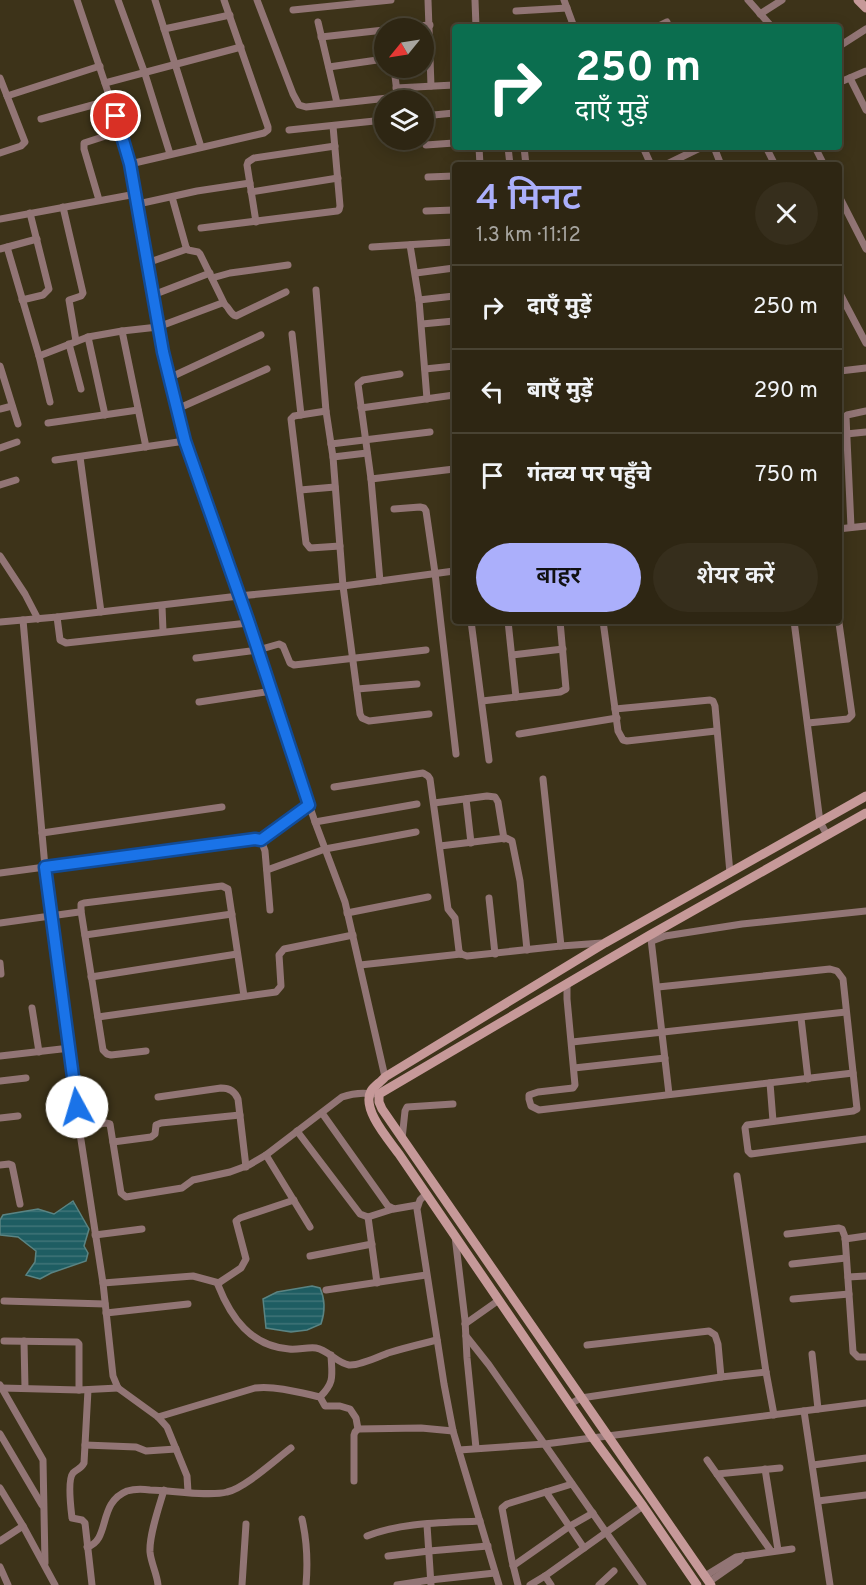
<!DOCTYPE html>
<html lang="hi">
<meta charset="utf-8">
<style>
:root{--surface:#2e2613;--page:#362e1c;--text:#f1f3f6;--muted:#a7a5a0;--line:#494333;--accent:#abaffb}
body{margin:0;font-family:Overpass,"Noto Sans Devanagari",sans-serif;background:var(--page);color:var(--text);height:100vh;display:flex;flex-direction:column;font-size:22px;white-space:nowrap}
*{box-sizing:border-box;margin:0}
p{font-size:20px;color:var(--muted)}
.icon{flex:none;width:33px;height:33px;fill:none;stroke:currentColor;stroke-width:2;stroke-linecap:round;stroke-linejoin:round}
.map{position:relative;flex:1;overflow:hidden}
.side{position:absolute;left:452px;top:162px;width:390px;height:462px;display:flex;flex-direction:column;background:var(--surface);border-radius:6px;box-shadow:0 3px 15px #0003,0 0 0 2px var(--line)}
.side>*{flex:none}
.banner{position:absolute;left:452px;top:24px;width:390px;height:126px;border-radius:6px;box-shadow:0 3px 15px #0003,0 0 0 2px var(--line);background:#0b6e4f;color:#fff;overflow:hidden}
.needle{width:39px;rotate:240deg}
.tools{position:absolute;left:374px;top:18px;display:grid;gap:12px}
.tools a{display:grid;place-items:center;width:60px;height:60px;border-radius:50%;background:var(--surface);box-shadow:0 3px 15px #0003,0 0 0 2px var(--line);font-size:30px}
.pin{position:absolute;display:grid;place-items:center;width:51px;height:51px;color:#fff;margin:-26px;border:3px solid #fff;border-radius:50%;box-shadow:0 2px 6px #0007}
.me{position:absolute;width:66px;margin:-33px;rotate:354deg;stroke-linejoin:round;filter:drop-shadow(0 0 4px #0008)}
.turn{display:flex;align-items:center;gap:21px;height:126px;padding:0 24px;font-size:27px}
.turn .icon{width:78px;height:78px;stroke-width:2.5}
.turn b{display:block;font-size:42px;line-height:51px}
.round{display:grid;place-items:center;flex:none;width:63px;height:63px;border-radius:32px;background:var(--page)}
.head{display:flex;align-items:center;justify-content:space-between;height:102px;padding:0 24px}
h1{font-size:36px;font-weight:600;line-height:45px;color:var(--accent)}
.button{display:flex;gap:12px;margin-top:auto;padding:12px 24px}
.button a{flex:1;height:69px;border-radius:36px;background:var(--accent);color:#111;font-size:24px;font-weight:600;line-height:69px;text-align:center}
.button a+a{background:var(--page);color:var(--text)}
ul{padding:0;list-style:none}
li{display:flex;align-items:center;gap:18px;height:84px;padding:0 24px;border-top:2px solid var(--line)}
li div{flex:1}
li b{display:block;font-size:22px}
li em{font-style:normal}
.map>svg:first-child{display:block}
.water{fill:url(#water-rules);stroke:#5a8483;stroke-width:1.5}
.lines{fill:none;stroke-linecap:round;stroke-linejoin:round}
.street{stroke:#927575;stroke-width:7}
.secondary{stroke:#c69999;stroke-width:9}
.route-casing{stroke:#114b97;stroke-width:15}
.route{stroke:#1a73e8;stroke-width:10}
</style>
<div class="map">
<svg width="866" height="1585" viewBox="0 0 866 1585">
<defs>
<pattern id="water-rules" width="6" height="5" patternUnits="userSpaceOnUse" patternTransform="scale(1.5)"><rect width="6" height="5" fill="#1e5d62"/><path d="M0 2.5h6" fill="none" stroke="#3f7477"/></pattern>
</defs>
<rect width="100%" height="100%" fill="#3d3319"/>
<g class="water">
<path d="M73 1201 89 1229 84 1246 88 1253 86 1261 51 1273 40 1279 26 1275 35 1262 36 1251 18 1237 0 1235V1220L3 1215 38 1209 54 1214Z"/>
<path d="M312 1286 320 1288C326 1301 325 1312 321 1324L307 1330 291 1332 266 1328 263 1299 277 1292Z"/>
</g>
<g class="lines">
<g class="street">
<path d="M77 0 121 131 130 164 163 352 185 441 248 623 315 822 345 902 385 1077"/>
<path d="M118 0 145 74 170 154"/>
<path d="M155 0 201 147"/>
<path d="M257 0 293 94 299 105 306 107 397 97"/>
<path d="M428 0 431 86"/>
<path d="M475 0 476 27"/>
<path d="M564 0 574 27"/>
<path d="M748 0 772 27"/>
<path d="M293 10 391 0"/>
<path d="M516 11 567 8"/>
<path d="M760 14 782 0"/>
<path d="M318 22 337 103"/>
<path d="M657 27 667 22"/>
<path d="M394 28 430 25"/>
<path d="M164 29 230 15"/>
<path d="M321 37 384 30"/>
<path d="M838 47 866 29"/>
<path d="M329 67 384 59"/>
<path d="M394 68 397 92"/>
<path d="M0 78 25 142 21 146 0 153"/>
<path d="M850 78 866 110"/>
<path d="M105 83 241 47"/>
<path d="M838 83 866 71"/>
<path d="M396 88 454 85"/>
<path d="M7 96 100 66"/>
<path d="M423 116 454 113"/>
<path d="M41 119 111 100"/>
<path d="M289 130 384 120"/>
<path d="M426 145 454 143"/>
<path d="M479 147 480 165"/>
<path d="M508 147 510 165"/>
<path d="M524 147 526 165"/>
<path d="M643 147 651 165"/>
<path d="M714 147 721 165"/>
<path d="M766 147 775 165"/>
<path d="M815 147 824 165"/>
<path d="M130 164 264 133 268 130V127L224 0"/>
<path d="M665 165 702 147"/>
<path d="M428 177 454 176"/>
<path d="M251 192 338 178"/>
<path d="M838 194 866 249"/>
<path d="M172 197 186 247 188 250 198 252 200 254 224 303"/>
<path d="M99 200 84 149V143L121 131"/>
<path d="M138 204 197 191 250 183"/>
<path d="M63 207 83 293 81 296 69 300 76 341"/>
<path d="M426 211 454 210"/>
<path d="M0 219 136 194"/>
<path d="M256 222 247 165 248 162 254 158 335 146"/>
<path d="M201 228 337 211 339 210 340 206 333 126"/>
<path d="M410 245 419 300 427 399"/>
<path d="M7 247 39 356 50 402"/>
<path d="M372 247 454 242"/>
<path d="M0 249 37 239"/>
<path d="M147 263 187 249"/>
<path d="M416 273 454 268"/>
<path d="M212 278 230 273 288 265"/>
<path d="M316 290 326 411 333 457 343 586 360 714 362 718 369 721 429 714"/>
<path d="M838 290 866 343"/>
<path d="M153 295 210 273"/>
<path d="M22 300 43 295 49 289 30 213"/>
<path d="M419 300 454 296"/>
<path d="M422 324 454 321"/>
<path d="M122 331 146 447"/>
<path d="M292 334 301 415"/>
<path d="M88 337 105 415"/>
<path d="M69 344 81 389"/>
<path d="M39 356 88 337 122 331 158 327 222 303C229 305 229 314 236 316L286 292"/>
<path d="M0 366 18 424"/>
<path d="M425 369 454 366"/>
<path d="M840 371 866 368"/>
<path d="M169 378 261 335"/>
<path d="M361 408 454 395"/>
<path d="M0 409 12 406"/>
<path d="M177 409 267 369"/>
<path d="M326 411 294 416 291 419 306 543 310 548 340 546"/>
<path d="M48 423 138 410"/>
<path d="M846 434 866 432"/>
<path d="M331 444 430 432"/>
<path d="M0 448 17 442"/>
<path d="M80 457 101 612"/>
<path d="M333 457 367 453"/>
<path d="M55 460 185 441"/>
<path d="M371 479 454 469"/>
<path d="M0 485 16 480"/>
<path d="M300 490 335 487"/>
<path d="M394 509 420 507 424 508 426 511 435 573 456 754"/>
<path d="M851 527 846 417 847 415 866 411"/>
<path d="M838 529 866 526"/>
<path d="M0 556 25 594 38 619"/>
<path d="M380 581 371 479 358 384 363 380 400 374"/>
<path d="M162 606 163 631"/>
<path d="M57 617 60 640 66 643 248 623"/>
<path d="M23 620 45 867 70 1048 79 1127 103 1283 113 1376 118 1388 158 1417 167 1427 187 1476 188 1492"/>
<path d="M471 621 489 760"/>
<path d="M508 621 516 697"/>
<path d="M603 621 618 731 623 740 627 741 716 731"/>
<path d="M794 621 820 822 827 835"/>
<path d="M0 622 57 617 239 596 343 586 454 571"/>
<path d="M512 655 563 649"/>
<path d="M196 658 258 650 279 644 283 646 290 663 294 665 426 650"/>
<path d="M357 689 417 684"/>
<path d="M482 701 560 692 566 689 560 621"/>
<path d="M199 702 272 691"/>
<path d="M615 709 710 700 713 701 715 706 730 873"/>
<path d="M808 723 848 719 852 715 838 616"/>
<path d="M519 734 617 718"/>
<path d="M543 779 561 946"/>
<path d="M334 787 423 773 428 776 430 779 448 909 455 918 459 951 461 954"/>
<path d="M466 799 471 843"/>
<path d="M434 803 487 796 495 797 498 802 504 839"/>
<path d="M315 822 417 804"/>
<path d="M42 833 222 807"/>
<path d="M261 840 265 851 270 910"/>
<path d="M440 846 506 838 512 841 520 881 527 950"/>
<path d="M267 870 325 849 416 832"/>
<path d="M0 873 255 839 261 840 309 805"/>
<path d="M489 898 495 954"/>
<path d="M81 911 103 1050 107 1054 111 1055 146 1051"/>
<path d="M347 913 428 897"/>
<path d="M0 923 79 912 81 911V904L84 903 222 886 228 889 244 996"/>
<path d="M85 935 232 914"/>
<path d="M651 939 669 1094"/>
<path d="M652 941 665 936 742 924 866 911"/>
<path d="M0 963 1 974"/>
<path d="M360 965 461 954 467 956 561 946 602 943"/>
<path d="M91 977 237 954"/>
<path d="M567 984V999L575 1085 573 1088 538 1092 529 1095V1099L531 1106 539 1110 853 1073"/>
<path d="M658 987 830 969 837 971 843 979 857 1109 853 1111 747 1125 745 1128 748 1151 751 1154 866 1139"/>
<path d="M32 1008 39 1052"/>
<path d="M98 1017 276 992 281 986 279 955 284 949 353 935"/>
<path d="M801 1018 808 1079"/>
<path d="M572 1042 846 1012"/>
<path d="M0 1056 70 1048"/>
<path d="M574 1068 665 1058"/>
<path d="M0 1081 26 1078"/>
<path d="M770 1083 773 1121"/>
<path d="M158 1097 221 1088C229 1088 235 1091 238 1099L246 1167"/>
<path d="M322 1113 388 1206 394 1209 417 1205"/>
<path d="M0 1118 18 1116"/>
<path d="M79 1127 106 1123 110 1124 121 1193 126 1197 182 1188 193 1180 230 1172 249 1165 266 1155 342 1097C353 1093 361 1092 373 1094"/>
<path d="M297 1131 360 1214 368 1217 393 1209"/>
<path d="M402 1139 405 1111 407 1107 453 1104"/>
<path d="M113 1142 151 1137 155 1134 156 1125 161 1123 240 1115"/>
<path d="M266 1155 310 1227"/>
<path d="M0 1165 9 1164 12 1165 20 1204"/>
<path d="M737 1176 766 1372 774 1415"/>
<path d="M426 1194 420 1200 417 1209 444 1384 453 1431 499 1585"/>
<path d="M294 1200 240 1218 236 1221 246 1259 241 1268 220 1282 218 1285C231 1318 251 1346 289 1349 298 1350 307 1347 316 1348 328 1350 337 1363 349 1365 359 1366 378 1357 388 1353 404 1348 421 1344 437 1340"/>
<path d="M368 1217 377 1283"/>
<path d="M787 1234 839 1228 842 1229 845 1237 853 1352 858 1357H866"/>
<path d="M95 1235 142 1229"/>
<path d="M455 1236 465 1320 467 1358 476 1448"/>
<path d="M845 1239 866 1236"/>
<path d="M310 1256 372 1244"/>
<path d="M792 1264 846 1258"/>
<path d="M848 1277 866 1276"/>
<path d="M103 1283 193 1276 219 1283"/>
<path d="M326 1290 426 1275"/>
<path d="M793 1299 849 1294"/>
<path d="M4 1301 105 1304"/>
<path d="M106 1313 188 1304"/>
<path d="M465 1324 499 1300"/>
<path d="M466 1336 489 1365 643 1585"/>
<path d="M4 1341 77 1342 79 1344V1390"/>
<path d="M24 1341 25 1388"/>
<path d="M587 1345 709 1331 715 1335 718 1344 721 1377"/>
<path d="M812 1354 818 1409"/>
<path d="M0 1385 43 1460 45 1563"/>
<path d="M2 1388 79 1390 118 1388"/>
<path d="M88 1390 84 1463C81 1469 77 1469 73 1473 67 1480 71 1509 72 1518L82 1520 85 1523 92 1585"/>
<path d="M320 1397C335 1382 332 1376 331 1355"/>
<path d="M570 1404 581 1398 721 1377 766 1372"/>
<path d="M804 1411 830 1585"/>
<path d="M158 1417 255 1388C277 1386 298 1392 320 1397L325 1406H340L350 1409 356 1418 358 1429"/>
<path d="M0 1434 42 1505"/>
<path d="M85 1445 136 1447 146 1451 176 1449"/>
<path d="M459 1450 545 1444 866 1403"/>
<path d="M707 1460 771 1551"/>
<path d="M813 1465 866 1458"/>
<path d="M765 1469 778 1550"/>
<path d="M717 1474 780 1468"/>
<path d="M354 1481V1435L355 1432 358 1429 421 1428 453 1431"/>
<path d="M0 1488 23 1526 55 1585"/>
<path d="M546 1492 584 1548"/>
<path d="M818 1501 866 1495"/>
<path d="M302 1519C307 1541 308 1562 306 1585"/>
<path d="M427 1525 431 1585"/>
<path d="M367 1536C403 1522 443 1523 480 1521"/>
<path d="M0 1541 23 1526"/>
<path d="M87 1547C111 1540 97 1503 127 1491 134 1489 142 1489 150 1490 170 1490 209 1497 227 1492 245 1488 275 1460 291 1448"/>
<path d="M388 1556 429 1551 488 1546"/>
<path d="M513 1566 570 1526 593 1513"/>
<path d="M0 1567 8 1585"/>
<path d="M545 1576 551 1585"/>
<path d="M705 1576 736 1557 792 1549"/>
<path d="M709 1582 739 1561 743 1556"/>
<path d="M158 1585C157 1574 151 1563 150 1552 149 1535 159 1507 164 1490"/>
<path d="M242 1585 246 1524"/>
<path d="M397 1585 430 1580 495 1573"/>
<path d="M518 1585 512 1561 502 1508 507 1504 572 1484"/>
<path d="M530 1585 545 1576 643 1506"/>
<path d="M599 1585 614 1571"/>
</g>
<g class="secondary">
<path d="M858 0 866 8"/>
<path d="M697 1585 643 1506 593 1438 399 1154C389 1140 361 1109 371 1091 374 1086 381 1082 385 1077L605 943 866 796"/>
<path d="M711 1585 382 1109 379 1102V1094L650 935 866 813"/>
</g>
</g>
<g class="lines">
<g class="route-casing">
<path id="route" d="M77 1107 45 867 255 839 261 840 309 805 249 623 185 441 163 352 130 164 116 116"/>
</g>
<use href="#route" class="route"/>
</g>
</svg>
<div class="tools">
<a><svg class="needle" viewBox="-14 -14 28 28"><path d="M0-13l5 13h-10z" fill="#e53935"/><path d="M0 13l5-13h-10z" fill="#a7a5a0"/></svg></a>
<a><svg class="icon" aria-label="layers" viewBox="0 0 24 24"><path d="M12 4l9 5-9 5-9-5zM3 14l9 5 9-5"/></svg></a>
</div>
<div class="pin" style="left:116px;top:116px;background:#d93025"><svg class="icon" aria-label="arrive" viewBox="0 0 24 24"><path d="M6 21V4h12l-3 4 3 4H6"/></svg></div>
<svg class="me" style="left:77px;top:1107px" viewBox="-20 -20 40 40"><circle r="19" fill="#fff"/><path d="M0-13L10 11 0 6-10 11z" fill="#1a73e8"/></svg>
<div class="banner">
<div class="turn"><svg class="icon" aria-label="right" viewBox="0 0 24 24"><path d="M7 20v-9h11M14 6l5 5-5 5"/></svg><div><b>250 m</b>दाएँ मुड़ें</div></div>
</div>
<section class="side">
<div class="head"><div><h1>4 मिनट</h1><p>1.3 km · 11:12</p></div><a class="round"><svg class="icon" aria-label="close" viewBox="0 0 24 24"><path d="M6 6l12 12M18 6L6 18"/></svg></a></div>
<ul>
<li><svg class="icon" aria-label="right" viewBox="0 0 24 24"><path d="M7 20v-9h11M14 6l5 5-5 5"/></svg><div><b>दाएँ मुड़ें</b></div><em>250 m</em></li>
<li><svg class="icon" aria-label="left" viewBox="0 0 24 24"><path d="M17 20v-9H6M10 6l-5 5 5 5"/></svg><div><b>बाएँ मुड़ें</b></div><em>290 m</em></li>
<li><svg class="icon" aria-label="arrive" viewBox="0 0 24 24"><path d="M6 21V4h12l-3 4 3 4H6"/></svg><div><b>गंतव्य पर पहुँचे</b></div><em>750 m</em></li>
</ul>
<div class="button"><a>बाहर</a><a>शेयर करें</a></div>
</section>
</div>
